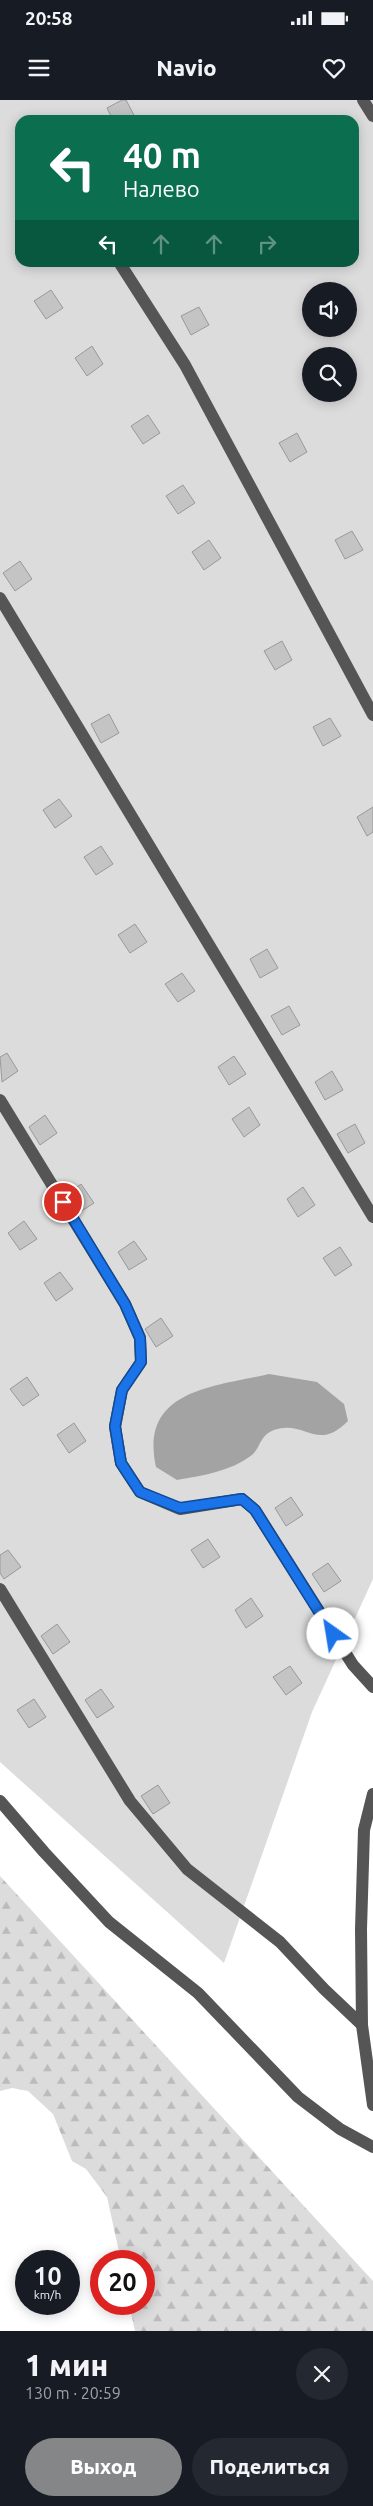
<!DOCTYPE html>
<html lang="ru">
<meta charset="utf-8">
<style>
:root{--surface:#171b24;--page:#242831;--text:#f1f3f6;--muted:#9ea1a6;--accent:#858687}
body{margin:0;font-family:Ubuntu,sans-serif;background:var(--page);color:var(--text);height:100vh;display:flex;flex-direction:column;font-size:19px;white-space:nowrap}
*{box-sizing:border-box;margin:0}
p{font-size:16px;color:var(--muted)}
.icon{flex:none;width:28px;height:28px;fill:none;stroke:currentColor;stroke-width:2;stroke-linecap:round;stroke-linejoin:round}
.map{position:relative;height:2231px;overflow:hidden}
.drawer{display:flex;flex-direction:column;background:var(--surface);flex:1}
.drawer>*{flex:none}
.top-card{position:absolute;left:15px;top:15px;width:344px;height:152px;border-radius:15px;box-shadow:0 2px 12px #0003;background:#0b6e4f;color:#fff;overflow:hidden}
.controls{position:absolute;left:302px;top:182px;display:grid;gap:10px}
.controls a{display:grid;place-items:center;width:55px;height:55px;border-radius:50%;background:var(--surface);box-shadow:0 2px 12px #0003;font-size:25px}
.speed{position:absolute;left:15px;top:2150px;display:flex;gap:10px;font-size:25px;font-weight:700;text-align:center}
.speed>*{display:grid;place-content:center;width:65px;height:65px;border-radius:50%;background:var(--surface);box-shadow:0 2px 12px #0003;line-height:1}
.speed small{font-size:12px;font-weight:400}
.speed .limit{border:8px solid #d22;background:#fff;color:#111}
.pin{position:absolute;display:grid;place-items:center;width:42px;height:42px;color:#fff;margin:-21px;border:2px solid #fff;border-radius:50%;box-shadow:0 1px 5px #0007}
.me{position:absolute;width:55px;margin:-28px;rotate:328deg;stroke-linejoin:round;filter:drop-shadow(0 0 4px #0008)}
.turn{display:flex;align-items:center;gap:18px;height:105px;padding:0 25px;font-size:22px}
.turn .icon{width:65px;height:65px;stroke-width:2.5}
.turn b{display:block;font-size:35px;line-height:42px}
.lanes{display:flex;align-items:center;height:48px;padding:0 25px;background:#0003;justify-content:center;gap:25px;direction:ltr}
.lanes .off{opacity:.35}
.round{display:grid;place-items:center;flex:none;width:52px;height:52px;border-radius:26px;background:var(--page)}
.summary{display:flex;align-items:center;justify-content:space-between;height:85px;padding:0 25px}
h1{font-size:30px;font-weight:800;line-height:38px}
.primary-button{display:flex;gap:10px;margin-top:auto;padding:10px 25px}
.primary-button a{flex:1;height:58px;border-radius:30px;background:var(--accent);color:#fff;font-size:20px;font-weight:800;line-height:58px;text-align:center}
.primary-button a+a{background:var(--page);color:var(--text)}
.status{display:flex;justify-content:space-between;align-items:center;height:35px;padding:0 25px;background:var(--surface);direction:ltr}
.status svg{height:14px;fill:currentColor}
header{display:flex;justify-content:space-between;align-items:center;height:65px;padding:0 25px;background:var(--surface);font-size:22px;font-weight:800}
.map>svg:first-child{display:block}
.green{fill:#dcdcdc;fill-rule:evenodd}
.forest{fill:url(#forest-firs)}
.water{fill:#a3a3a3}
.building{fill:#c4c4c4;stroke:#999}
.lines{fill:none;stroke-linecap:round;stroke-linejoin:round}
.minor{stroke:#555;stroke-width:12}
.route-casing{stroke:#114b97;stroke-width:12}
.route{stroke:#1a73e8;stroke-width:9}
</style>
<div class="status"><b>20:58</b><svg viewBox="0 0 49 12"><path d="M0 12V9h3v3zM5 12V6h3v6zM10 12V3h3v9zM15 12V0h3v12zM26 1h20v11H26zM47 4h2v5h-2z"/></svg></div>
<header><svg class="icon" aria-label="menu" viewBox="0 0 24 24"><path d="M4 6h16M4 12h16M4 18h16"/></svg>Navio<svg class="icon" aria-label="heart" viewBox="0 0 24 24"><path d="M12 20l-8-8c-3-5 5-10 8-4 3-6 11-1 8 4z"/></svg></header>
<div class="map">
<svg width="373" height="2231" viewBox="0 0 373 2231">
<defs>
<pattern id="forest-firs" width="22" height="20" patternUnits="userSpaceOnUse" patternTransform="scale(1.25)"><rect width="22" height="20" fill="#dcdcdc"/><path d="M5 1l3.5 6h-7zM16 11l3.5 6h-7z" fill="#bbb"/></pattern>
</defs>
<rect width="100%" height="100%" fill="#fff"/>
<path class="green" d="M0 0H373V1479L312 1612 224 1863 0 1662ZM20 20H354V162H20ZM311 191H349V229H311ZM311 256H349V294H311Z"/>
<path class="forest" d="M0 1776 373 2181V2231H135L129 2204H144V2161H121L107 2097 86 2069 72 2061 53 2014 28 1991 12 1988 0 1991Z"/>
<path class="water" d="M269 1274 317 1282 344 1304 348 1321C316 1353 306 1319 274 1330 259 1336 261 1347 252 1355 229 1372 204 1375 177 1380L156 1367C139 1290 213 1287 269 1274Z"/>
<g class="building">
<path d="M122 0H126L135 17 130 20H113L107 8Z"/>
<path d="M51 190 63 208 46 219 34 201Z"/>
<path d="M199 207 209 225 191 235 181 216Z"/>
<path d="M92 246 103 264 87 276 75 258Z"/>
<path d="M148 315 160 333 143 344 131 326Z"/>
<path d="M297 333 307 352 290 362 279 343Z"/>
<path d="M183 385 195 403 178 414 166 396Z"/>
<path d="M352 431 363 450 345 459 335 440Z"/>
<path d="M209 440 221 458 204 470 192 452Z"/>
<path d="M20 461 32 479 15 491 3 473Z"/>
<path d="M282 541 292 560 275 570 264 551Z"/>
<path d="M109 614 119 633 101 643 91 624Z"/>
<path d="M330 618 341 636 323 646 313 627Z"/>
<path d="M59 699 72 716 55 728 43 710Z"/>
<path d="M373 707V732L367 736 357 717Z"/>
<path d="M101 746 113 764 96 775 84 757Z"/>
<path d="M135 824 147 842 130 853 118 835Z"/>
<path d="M267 849 278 868 260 878 250 859Z"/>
<path d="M182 873 195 891 178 902 165 884Z"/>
<path d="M289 906 300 925 282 935 271 916Z"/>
<path d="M7 953 18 971 2 982 0 957Z"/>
<path d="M234 956 246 974 229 985 218 967Z"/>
<path d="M332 971 343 990 325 1000 315 982Z"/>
<path d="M249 1007 260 1025 244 1037 232 1019Z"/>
<path d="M45 1015 57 1033 40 1045 29 1027Z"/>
<path d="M355 1024 365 1043 348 1053 337 1034Z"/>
<path d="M81 1084 94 1103 77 1114 65 1096Z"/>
<path d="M303 1087 315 1105 298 1117 287 1099Z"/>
<path d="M24 1121 37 1139 20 1150 8 1133Z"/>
<path d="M134 1141 147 1159 129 1170 118 1152Z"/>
<path d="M340 1147 352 1165 335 1176 323 1158Z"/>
<path d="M60 1172 73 1189 56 1201 44 1183Z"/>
<path d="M161 1218 173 1236 156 1247 145 1229Z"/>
<path d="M27 1277 39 1295 23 1306 10 1289Z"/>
<path d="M74 1323 86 1341 69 1353 57 1335Z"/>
<path d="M291 1397 303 1415 286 1426 275 1408Z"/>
<path d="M208 1439 220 1457 203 1468 191 1450Z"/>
<path d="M8 1450 21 1467 4 1479 0 1473V1455Z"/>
<path d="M328 1463 341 1481 324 1492 312 1474Z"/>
<path d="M251 1498 263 1516 246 1528 235 1510Z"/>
<path d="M57 1524 70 1542 53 1554 41 1536Z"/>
<path d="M290 1566 302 1583 286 1595 273 1577Z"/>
<path d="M101 1589 114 1607 97 1618 85 1600Z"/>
<path d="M34 1599 46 1617 29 1628 17 1610Z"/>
<path d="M158 1685 170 1703 153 1714 141 1696Z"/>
</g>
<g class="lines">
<g class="minor">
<path d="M363 0 373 16"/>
<path d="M119 162 185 265 373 615"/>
<path d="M0 498 373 1117"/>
<path d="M0 1000 125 1204 140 1238 141 1262 122 1290 115 1327 121 1363 140 1392 180 1409 242 1399 255 1410 353 1565 373 1587"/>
<path d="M0 1489 130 1701 187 1769 280 1842 324 1889 362 1925"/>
<path d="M373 1694 364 1730 361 1829 362 1925 373 2005"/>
<path d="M0 1701 44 1752 109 1822 198 1893 298 1997 340 2029 373 2047"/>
</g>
</g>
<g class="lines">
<g class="route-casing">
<path id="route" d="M63 1102 125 1204 140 1238 141 1262 122 1290 115 1326 121 1363 140 1392 180 1408 242 1399 255 1410 333 1534"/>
</g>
<use href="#route" class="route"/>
</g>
</svg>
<div class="controls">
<a><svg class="icon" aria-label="sound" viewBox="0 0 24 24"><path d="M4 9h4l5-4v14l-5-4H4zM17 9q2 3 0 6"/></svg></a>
<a><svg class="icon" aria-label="search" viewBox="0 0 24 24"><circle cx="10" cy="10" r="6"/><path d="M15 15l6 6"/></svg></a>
</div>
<div class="speed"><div>10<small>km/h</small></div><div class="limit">20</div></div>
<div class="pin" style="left:63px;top:1102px;background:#d93025"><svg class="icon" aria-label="arrive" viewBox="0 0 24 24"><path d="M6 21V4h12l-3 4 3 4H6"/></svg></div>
<svg class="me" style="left:333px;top:1534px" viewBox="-20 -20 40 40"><circle r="19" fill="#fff"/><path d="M0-13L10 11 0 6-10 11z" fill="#1a73e8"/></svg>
<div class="top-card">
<div class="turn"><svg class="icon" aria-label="left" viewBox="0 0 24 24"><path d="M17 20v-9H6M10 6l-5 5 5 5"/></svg><div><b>40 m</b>Налево</div></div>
<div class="lanes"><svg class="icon" aria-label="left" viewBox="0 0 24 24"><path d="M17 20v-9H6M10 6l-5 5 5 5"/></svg><svg class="icon off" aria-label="ahead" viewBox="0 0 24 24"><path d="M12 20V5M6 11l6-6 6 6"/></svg><svg class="icon off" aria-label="ahead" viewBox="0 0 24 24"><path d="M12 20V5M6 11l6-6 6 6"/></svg><svg class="icon off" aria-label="right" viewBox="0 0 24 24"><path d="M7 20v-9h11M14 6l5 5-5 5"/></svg></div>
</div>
</div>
<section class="drawer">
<div class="summary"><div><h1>1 мин</h1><p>130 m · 20:59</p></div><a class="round"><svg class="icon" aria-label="close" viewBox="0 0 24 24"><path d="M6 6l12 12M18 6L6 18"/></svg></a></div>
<div class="primary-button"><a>Выход</a><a>Поделиться</a></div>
</section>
